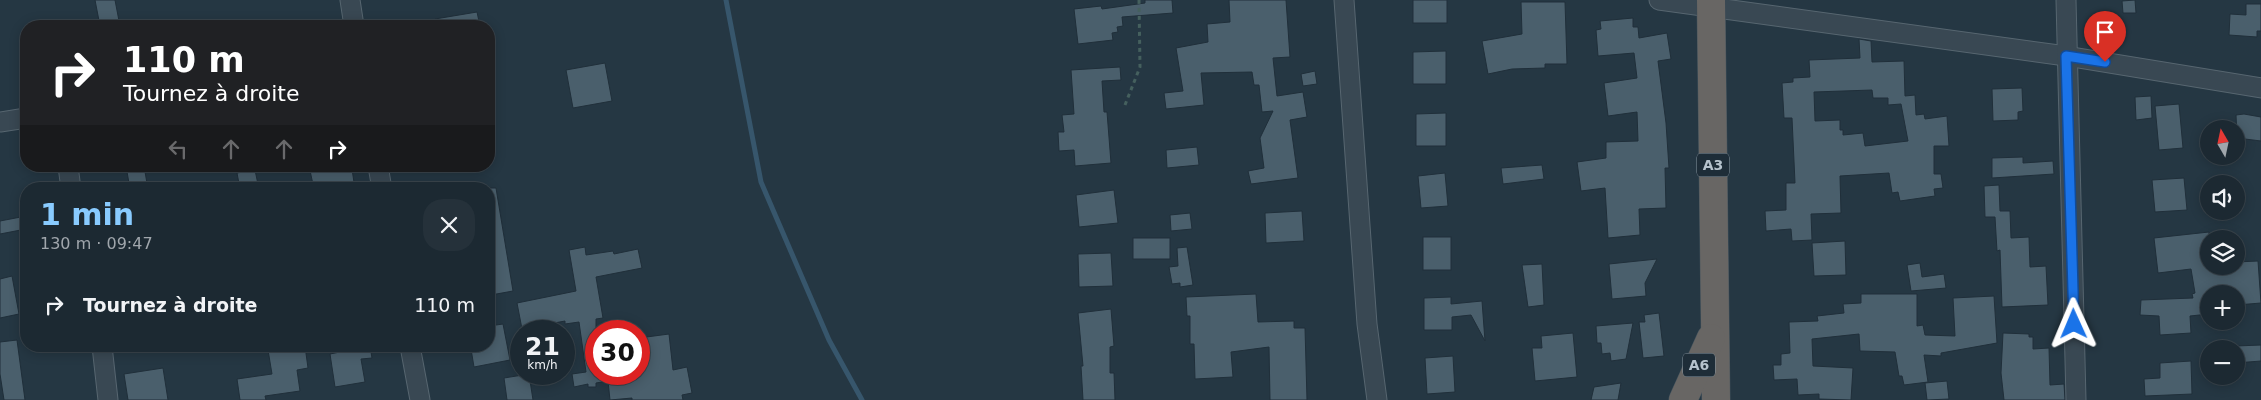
<!DOCTYPE html>
<html lang="fr">
<meta charset="utf-8">
<style>
:root{--surface:#1c2932;--page:#25313a;--text:#f1f3f6;--muted:#a0a6ac;--line:#3a454d;--accent:#89cbff}
body{margin:0;font-family:"DejaVu Sans",sans-serif;background:var(--page);color:var(--text);height:100vh;display:flex;flex-direction:column;font-size:19px;white-space:nowrap}
*{box-sizing:border-box;margin:0}
p{font-size:16px;color:var(--muted)}
.icon{flex:none;width:28px;height:28px;fill:none;stroke:currentColor;stroke-width:2;stroke-linecap:round;stroke-linejoin:round}
.map{position:relative;flex:1;overflow:hidden}
.drawer{position:absolute;left:20px;top:182px;width:475px;height:170px;display:flex;flex-direction:column;background:var(--surface);border-radius:20px;box-shadow:0 2px 12px #0003,0 0 0 1px var(--line)}
.drawer>*{flex:none}
.top-card{position:absolute;left:20px;top:20px;width:475px;height:152px;border-radius:20px;box-shadow:0 2px 12px #0003,0 0 0 1px var(--line);background:#202124;color:#fff;overflow:hidden}
.needle{width:32px;rotate:351deg}
.buttons{position:absolute;left:2200px;top:120px;display:grid;gap:10px}
.buttons a{display:grid;place-items:center;width:45px;height:45px;border-radius:50%;background:var(--surface);box-shadow:0 2px 12px #0003,0 0 0 1px var(--line);font-size:25px}
.speed{position:absolute;left:510px;top:320px;display:flex;gap:10px;font-size:25px;font-weight:700;text-align:center}
.speed>*{display:grid;place-content:center;width:65px;height:65px;border-radius:50%;background:var(--surface);box-shadow:0 2px 12px #0003,0 0 0 1px var(--line);line-height:1}
.speed small{font-size:12px;font-weight:400}
.speed .limit{border:8px solid #d22;background:#fff;color:#111}
.pin{position:absolute;display:grid;place-items:center;width:42px;height:42px;color:#fff;margin:-51px -21px;border-radius:50% 50% 50% 0;rotate:-45deg;box-shadow:0 0 5px #0007}
.pin .icon{rotate:45deg}
.me{position:absolute;width:55px;margin:-28px;rotate:359deg;stroke-linejoin:round;filter:drop-shadow(0 0 4px #0008)}
.turn{display:flex;align-items:center;gap:18px;height:105px;padding:0 20px;font-size:22px}
.turn .icon{width:65px;height:65px;stroke-width:2.5}
.turn b{display:block;font-size:35px;line-height:42px}
.lanes{display:flex;align-items:center;height:48px;padding:0 20px;background:#0003;justify-content:center;gap:25px;direction:ltr}
.lanes .off{opacity:.35}
.round{display:grid;place-items:center;flex:none;width:52px;height:52px;border-radius:20px;background:var(--page)}
.headline{display:flex;align-items:center;justify-content:space-between;height:85px;padding:0 20px}
h1{font-size:30px;font-weight:800;line-height:38px;color:var(--accent)}
ul{padding:0;list-style:none}
li{display:flex;align-items:center;gap:15px;height:75px;padding:0 20px}
li div{flex:1}
li b{display:block;font-size:19px}
li em{font-style:normal}
.map>svg:first-child{display:block}
.lines{fill:none;stroke-linecap:round;stroke-linejoin:round}
.stream{stroke:#37566c;stroke-width:5}
.building{fill:#4a5f6c;stroke:#202f3a;fill-rule:evenodd}
.minor-casing{stroke:#576670;stroke-width:21}
.trunk-casing{stroke:#44535d;stroke-width:29}
.path{stroke:#45605e;stroke-width:3;stroke-dasharray:4 4;stroke-linecap:butt}
.minor{stroke:#394853;stroke-width:19}
.trunk{stroke:#686664;stroke-width:28}
.route-casing{stroke:#114b97;stroke-width:12}
.route{stroke:#1a73e8;stroke-width:9}
.labels{text-anchor:middle;dominant-baseline:central;stroke-width:5;stroke-linejoin:round;paint-order:stroke}
.shield{fill:#1e2d38;stroke:#8896a0;stroke-width:1}
.shield-label{font-size:14px;font-weight:bold;fill:#b6c3cd}
</style>
<div class="map">
<svg width="2261" height="400" viewBox="0 0 2261 400">
<rect width="100%" height="100%" fill="#253743"/>
<g class="lines">
<path class="stream" d="M726 0 761 182 829 340 862 400"/>
</g>
<g class="building">
<path d="M95 0H115L120 26H100Z"/>
<path d="M1145 0H1172L1173 13 1122 17 1123 26 1117 27 1118 32 1112 33 1113 40 1078 44 1074 9 1101 6 1102 9 1145 3Z"/>
<path d="M1229 0H1286L1290 57 1273 58 1277 96 1303 92 1307 117 1290 120 1298 178 1251 184 1248 171 1264 168 1260 138 1273 111 1262 112 1259 85H1254L1252 72 1201 73 1204 105 1166 109 1164 93 1183 91 1176 48 1208 42 1207 24 1230 22Z"/>
<rect x="1413" y="0" width="34" height="23"/>
<path d="M2135 0 2136 13H2123L2122 1Z"/>
<path d="M1521 2H1565L1567 64H1545V68L1512 69 1488 74 1482 41 1522 34Z"/>
<path d="M2246 4H2261V31H2257V37L2229 35 2230 14 2246 15Z"/>
<path d="M477 12 480 26H435V19Z"/>
<path d="M1633 18V27H1638L1639 38 1667 33 1671 59 1658 61 1666 123 1669 168H1665L1666 208 1639 209 1640 235 1608 238 1605 188 1581 191 1577 162 1606 158V142L1638 141 1637 112 1608 116 1604 83 1637 78 1634 53 1598 56 1596 30 1601 29 1600 21Z"/>
<path d="M1859 39 1871 41 1872 62 1904 61 1905 96 1915 95 1916 115 1924 114 1925 119 1947 116 1949 146H1934V174H1941L1943 188 1934 189 1935 196 1900 201 1898 192 1892 193 1889 173 1840 176 1841 213 1811 214 1812 240 1792 241 1791 229 1766 231 1765 211 1786 210V183H1795L1792 118H1784L1782 83 1793 82V78L1810 77 1809 60 1860 58ZM1872 90 1873 98H1888V105L1901 104 1908 141 1865 146 1863 133 1843 135V130H1840V120L1815 121 1814 92Z"/>
<path d="M1446 51V84H1413V52Z"/>
<path d="M605 63 612 101 573 108 566 70Z"/>
<path d="M1120 67 1121 80 1102 81 1104 112H1107L1111 163 1075 166 1074 150 1059 151 1058 132H1064L1062 115 1074 114 1071 70Z"/>
<path d="M1315 71 1317 84 1303 86 1301 74Z"/>
<path d="M2022 88 2023 111 2018 112V120L1993 121 1992 89Z"/>
<path d="M2151 96 2152 118 2136 120 2135 97Z"/>
<path d="M2179 104 2183 148 2159 150 2155 106Z"/>
<path d="M1446 113V146H1416V114Z"/>
<path d="M2244 114 2261 117V141L2237 138 2236 115Z"/>
<path d="M1197 147 1199 165 1167 168 1166 150Z"/>
<path d="M2023 157V163L2053 161 2054 174 1992 178V158Z"/>
<path d="M1542 165 1544 179 1503 184 1501 168Z"/>
<path d="M126 166H144L148 189H130Z"/>
<path d="M309 166H331L332 171 352 169 355 189H314Z"/>
<path d="M255 170 259 189H240L237 173Z"/>
<path d="M1445 173 1448 206 1421 208 1418 176Z"/>
<path d="M2184 178 2187 210 2155 212 2152 180Z"/>
<path d="M1999 185 2000 211H2010L2011 238 2029 237 2030 267 2046 266 2048 305 2002 307 2000 250 1997 251 1995 217H1985L1984 186Z"/>
<path d="M489 188H496L513 291 491 295 489 280Z"/>
<path d="M1114 190 1118 223 1079 227 1076 195Z"/>
<path d="M1302 211 1304 241 1266 243 1265 213Z"/>
<path d="M1190 213 1192 229 1171 231 1170 215Z"/>
<path d="M26 216V229L0 234V221Z"/>
<path d="M2209 232V266H2236V262L2258 261 2261 303 2237 305 2236 294H2209V314L2190 316 2191 333 2160 335 2159 316 2140 315 2141 300 2193 298 2192 294 2195 293 2191 269 2158 273 2154 238Z"/>
<rect x="1423" y="237" width="28" height="33"/>
<rect x="1133" y="238" width="37" height="21"/>
<path d="M1845 241 1846 275 1814 276 1812 243Z"/>
<path d="M585 247 586 255 613 251 614 254 638 249 642 268 596 277 603 318 596 319V374H639V338L669 334 673 370 687 367 692 393 682 395 683 400H632V398L610 400 608 381 596 383V387H588V384L574 387 572 374 586 372 579 322 565 324V321L522 329 517 303 576 291 569 250Z"/>
<path d="M1187 247 1193 285 1180 287V283L1172 284 1169 267 1178 266 1177 248Z"/>
<path d="M1111 253 1113 286 1079 287 1078 254Z"/>
<path d="M1657 259 1645 283 1646 296 1612 299 1609 264Z"/>
<path d="M1920 263 1922 277 1944 274 1946 288 1911 291 1907 265Z"/>
<path d="M1542 264 1544 305 1528 307 1522 265Z"/>
<path d="M12 276 19 314 0 318V279Z"/>
<path d="M1256 294 1258 322 1294 321V328H1305L1307 400H1270L1269 347 1231 352 1233 377 1195 379 1194 344H1190V316H1187L1186 297Z"/>
<path d="M1861 294H1917V326L1923 325 1925 335 1955 336 1953 298 1994 296 1997 343 1941 353V356L1924 355 1928 382 1904 385 1902 376H1899L1895 352 1860 351 1859 334 1812 339 1813 366 1853 368 1851 400 1819 399V394L1798 395 1797 379 1774 380 1773 365H1781V354L1790 353 1789 322 1818 321 1817 316 1844 313 1843 304 1861 303Z"/>
<path d="M1451 297V304L1482 301 1485 341 1471 315 1452 317V330H1424V298Z"/>
<path d="M1111 309 1114 346 1110 347V373H1114L1115 400H1083L1081 366H1083L1078 313Z"/>
<path d="M1659 313 1664 356 1643 358 1639 322H1645L1644 315Z"/>
<path d="M1633 323 1626 359 1611 361 1610 353 1602 354 1601 343H1597L1596 326Z"/>
<path d="M503 324 510 360 474 367 471 349 489 346V326Z"/>
<path d="M1573 333 1577 377 1535 381 1532 348H1542L1541 336Z"/>
<path d="M2003 333 2029 334V337H2033V349L2049 348 2050 385 2064 384 2065 400H2004L2001 373Z"/>
<path d="M17 340 25 400H4L0 374V342Z"/>
<path d="M2261 345V361L2236 363V346Z"/>
<path d="M291 346H305L308 368 297 370 300 391 265 396 266 400H240L237 379 272 374 268 350Z"/>
<path d="M339 346H370L372 358 361 359 365 382 335 387 330 354 340 352Z"/>
<path d="M1453 356 1455 392 1427 394 1425 358Z"/>
<path d="M2191 361 2192 394 2145 396 2144 379 2160 378V363Z"/>
<path d="M163 368 168 400H128L124 374Z"/>
<path d="M529 374 533 400H507L504 378Z"/>
<path d="M1947 381 1949 399 1927 400 1925 383Z"/>
<path d="M1621 383 1618 400H1591L1594 387Z"/>
</g>
<g class="lines">
<g class="minor-casing">
<g id="minor">
<path d="M350 0 354 26"/>
<path d="M1344 0 1367 324 1377 400"/>
<path d="M1659 0 2066 56 2261 88"/>
<path d="M2066 0 2076 400"/>
<path d="M0 122 26 118"/>
<path d="M68 166 71 189"/>
<path d="M378 166 382 189"/>
<path d="M102 346 108 400"/>
<path d="M410 346 420 400"/>
</g>
</g>
<g class="trunk-casing">
<g id="trunk">
<path d="M1711 0 1716 400"/>
<path d="M1683 400 1711 338"/>
</g>
</g>
<path class="path" d="M1125 105 1140 67 1139 0"/>
<use href="#minor" class="minor"/>
<use href="#trunk" class="trunk"/>
</g>
<g class="lines">
<g class="route-casing">
<path id="route" d="M2074 324 2066 56 2105 62"/>
</g>
<use href="#route" class="route"/>
</g>
<g class="labels">
<g class="shield">
<rect x="1697" y="153.5" width="32" height="23" rx="4"/>
<rect x="1683" y="353.5" width="32" height="23" rx="4"/>
</g>
<g class="shield-label">
<text x="1713" y="165">A3</text>
<text x="1699" y="365">A6</text>
</g>
</g>
</svg>
<div class="buttons">
<a><svg class="needle" viewBox="-14 -14 28 28"><path d="M0-13l5 13h-10z" fill="#e53935"/><path d="M0 13l5-13h-10z" fill="#a0a6ac"/></svg></a>
<a><svg class="icon" aria-label="sound" viewBox="0 0 24 24"><path d="M4 9h4l5-4v14l-5-4H4zM17 9q2 3 0 6"/></svg></a>
<a><svg class="icon" aria-label="layers" viewBox="0 0 24 24"><path d="M12 4l9 5-9 5-9-5zM3 14l9 5 9-5"/></svg></a>
<a>+</a>
<a>−</a>
</div>
<div class="speed"><div>21<small>km/h</small></div><div class="limit">30</div></div>
<div class="pin" style="left:2105px;top:62px;background:#d93025"><svg class="icon" aria-label="arrive" viewBox="0 0 24 24"><path d="M6 21V4h12l-3 4 3 4H6"/></svg></div>
<svg class="me" style="left:2074px;top:324px" viewBox="-20 -20 40 40"><path d="M0-17L14 15 0 8-14 15z" fill="#1a73e8" stroke="#fff" stroke-width="4"/></svg>
<div class="top-card">
<div class="turn"><svg class="icon" aria-label="right" viewBox="0 0 24 24"><path d="M7 20v-9h11M14 6l5 5-5 5"/></svg><div><b>110 m</b>Tournez à droite</div></div>
<div class="lanes"><svg class="icon off" aria-label="left" viewBox="0 0 24 24"><path d="M17 20v-9H6M10 6l-5 5 5 5"/></svg><svg class="icon off" aria-label="ahead" viewBox="0 0 24 24"><path d="M12 20V5M6 11l6-6 6 6"/></svg><svg class="icon off" aria-label="ahead" viewBox="0 0 24 24"><path d="M12 20V5M6 11l6-6 6 6"/></svg><svg class="icon" aria-label="right" viewBox="0 0 24 24"><path d="M7 20v-9h11M14 6l5 5-5 5"/></svg></div>
</div>
<section class="drawer">
<div class="headline"><div><h1>1 min</h1><p>130 m · 09:47</p></div><a class="round"><svg class="icon" aria-label="close" viewBox="0 0 24 24"><path d="M6 6l12 12M18 6L6 18"/></svg></a></div>
<ul>
<li><svg class="icon" aria-label="right" viewBox="0 0 24 24"><path d="M7 20v-9h11M14 6l5 5-5 5"/></svg><div><b>Tournez à droite</b></div><em>110 m</em></li>
</ul>
</section>
</div>
